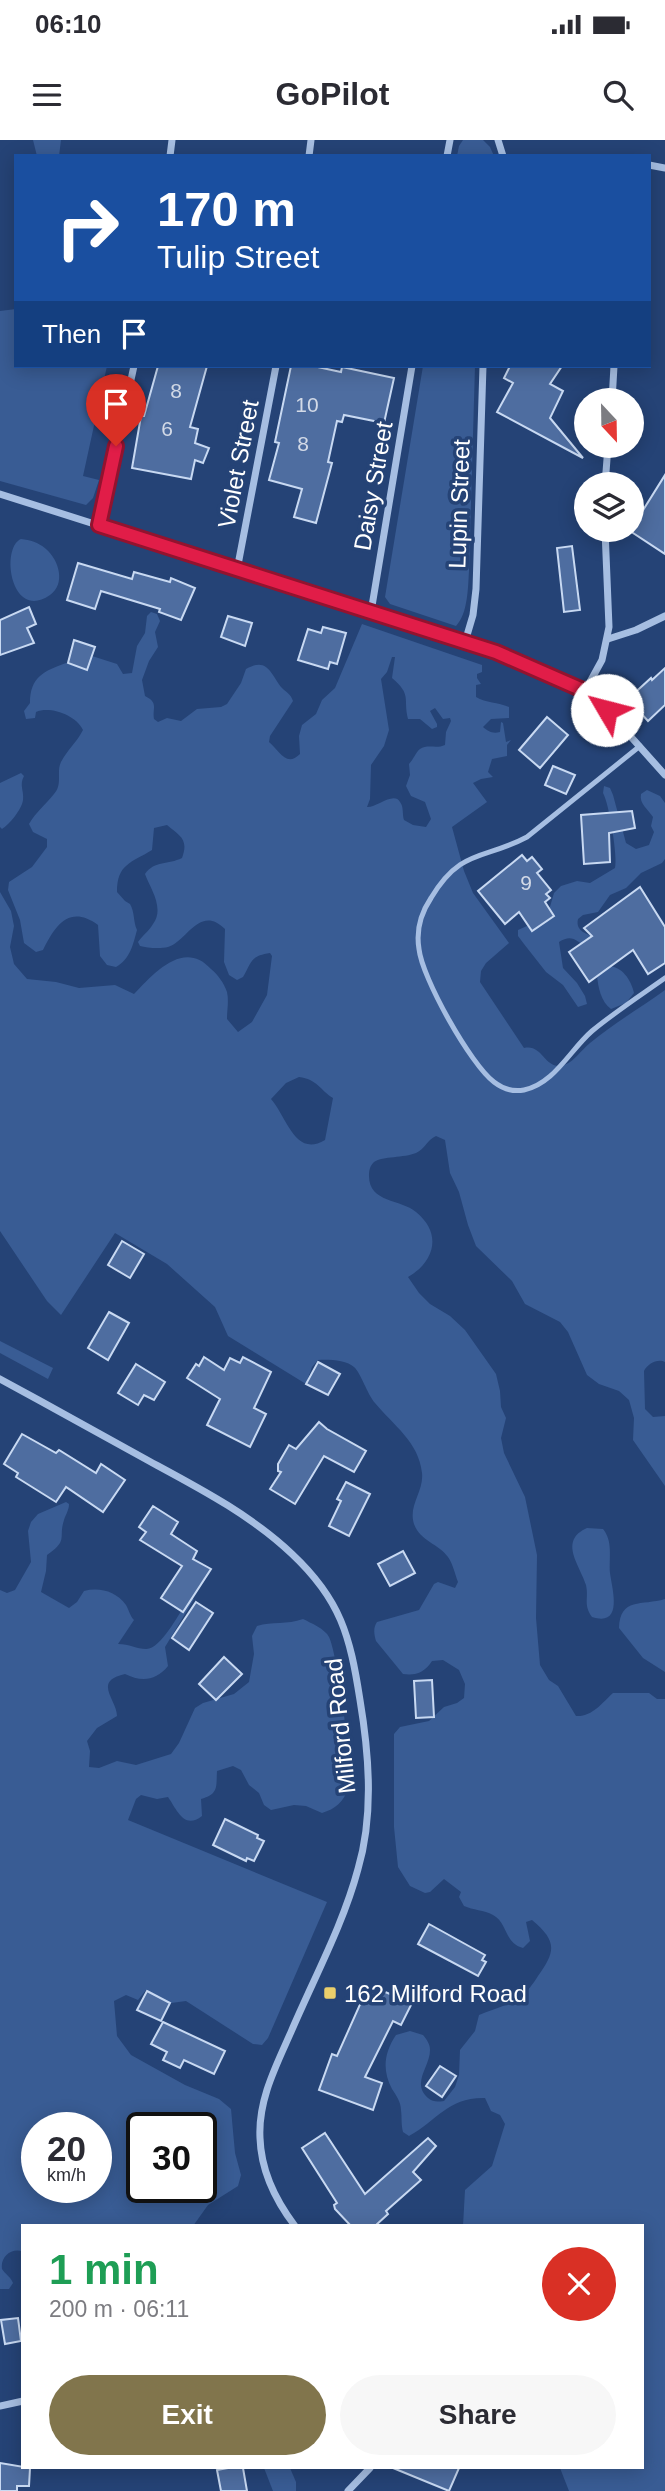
<!DOCTYPE html>
<meta charset="utf-8">
<style>
:root{--surface:#fff;--page:#f7f7f7;--text:#2b2b33;--muted:#7c7c81;--accent:#81754c}
body{margin:0;font-family:Helvetica,sans-serif;background:var(--page);color:var(--text);height:100vh;display:flex;flex-direction:column;font-size:26px;white-space:nowrap}
*{box-sizing:border-box;margin:0}
p{font-size:23px;color:var(--muted)}
.icon{flex:none;width:38px;height:38px;fill:none;stroke:currentColor;stroke-width:2;stroke-linecap:round;stroke-linejoin:round}
.map{position:relative;flex:1;overflow:hidden}
.drawer{position:absolute;left:21px;top:2084px;width:623px;height:245px;display:flex;flex-direction:column;background:var(--surface);border-radius:0px;box-shadow:0 4px 18px #0003}
.drawer>*{flex:none}
.banner{position:absolute;left:14px;top:14px;width:637px;height:214px;border-radius:0px;box-shadow:0 4px 18px #0003;background:#1a4fa0;color:#fff;overflow:hidden}
.needle{width:46px;rotate:158deg}
.controls{position:absolute;left:574px;top:248px;display:grid;gap:14px}
.controls a{display:grid;place-items:center;width:70px;height:70px;border-radius:50%;background:var(--surface);box-shadow:0 4px 18px #0003;font-size:35px}
.speed{position:absolute;left:21px;top:1972px;display:flex;gap:14px;font-size:35px;font-weight:700;text-align:center}
.speed>*{display:grid;place-content:center;width:91px;height:91px;border-radius:50%;background:var(--surface);box-shadow:0 4px 18px #0003;line-height:1}
.speed small{font-size:18px;font-weight:400}
.speed .limit{border:4px solid #111;border-radius:10px;background:#fff;color:#111}
.pin{position:absolute;display:grid;place-items:center;width:60px;height:60px;color:#fff;margin:-72px -30px;border-radius:50% 50% 50% 0;rotate:-45deg;box-shadow:0 0 7px #0007}
.pin .icon{rotate:45deg}
.me{position:absolute;width:77px;margin:-38px;rotate:307deg;stroke-linejoin:round;filter:drop-shadow(0 0 5px #0008)}
.turn{display:flex;align-items:center;gap:24px;height:147px;padding:0 28px;font-size:32px}
.turn .icon{width:91px;height:91px;stroke-width:2.5}
.turn b{display:block;font-size:49px;line-height:60px}
.then{display:flex;align-items:center;height:66px;padding:0 28px;background:#0003;gap:14px;font-size:26px}
.round{display:grid;place-items:center;flex:none;width:74px;height:74px;border-radius:37px;background:var(--page)}
.overview{display:flex;align-items:center;justify-content:space-between;height:119px;padding:0 28px}
h1{font-size:42px;font-weight:700;line-height:52px;color:#1e9e55}
.cta{display:flex;gap:14px;margin-top:auto;padding:14px 28px}
.cta a{flex:1;height:80px;border-radius:42px;background:var(--accent);color:#fff;font-size:28px;font-weight:700;line-height:80px;text-align:center}
.cta a+a{background:var(--page);color:var(--text)}
.status{display:flex;justify-content:space-between;align-items:center;height:49px;padding:0 35px;background:var(--surface);direction:ltr}
.status svg{height:19px;fill:currentColor}
header{display:flex;justify-content:space-between;align-items:center;height:91px;padding:0 28px;background:var(--surface);font-size:32px;font-weight:700}
.map>svg:first-child{display:block}
.green{fill:#395c94;fill-rule:evenodd}
.building{fill:#4e6da0;stroke:#c8d9f2;stroke-width:2}
.lines{fill:none;stroke-linecap:round;stroke-linejoin:round}
.lane{stroke:#a6bee2;stroke-width:5}
.street{stroke:#a6bee2;stroke-width:7}
.route-casing{stroke:#92132f;stroke-width:18}
.route{stroke:#e11d48;stroke-width:12}
.poi-dot{fill:#ebcf6b;stroke:#254376;stroke-width:2.5}
.labels{text-anchor:middle;dominant-baseline:central;stroke-width:7;stroke-linejoin:round;paint-order:stroke}
.number-label{font-size:21px;fill:#d3dae7}
.street-label{font-size:24px;fill:#fff;stroke:#254376}
.poi-label{font-size:24px;fill:#fff;stroke:#254376;text-anchor:start}
</style>
<div class="status"><b>06:10</b><svg viewBox="0 0 49 12"><path d="M0 12V9h3v3zM5 12V6h3v6zM10 12V3h3v9zM15 12V0h3v12zM26 1h20v11H26zM47 4h2v5h-2z"/></svg></div>
<header><svg class="icon" aria-label="menu" viewBox="0 0 24 24"><path d="M4 6h16M4 12h16M4 18h16"/></svg>GoPilot<svg class="icon" aria-label="search" viewBox="0 0 24 24"><circle cx="10" cy="10" r="6"/><path d="M15 15l6 6"/></svg></header>
<div class="map">
<svg width="665" height="2351" viewBox="0 0 665 2351">
<rect width="100%" height="100%" fill="#254376"/>
<g class="green">
<path d="M33 0H61L59 16H37Z"/>
<path d="M463 0H483L490 7 494 16H457L459 6Z"/>
<path d="M16 169V226H107L83 336 99 340 93 358 86 365 0 341V171Z"/>
<path d="M423 226H475L469 431C468 447 468 474 456 486L390 464 385 457Z"/>
<path d="M21 399C30 400 38 402 46 409 59 420 66 444 50 455 11 482 0 408 21 399Z"/>
<path d="M151 472 157 474 160 481 155 492 158 507 149 521 142 540 145 556C159 563 152 568 154 579L158 582 167 578 181 581 197 569 221 567 227 564 241 543 246 529C268 516 271 535 282 548 287 553 290 553 293 561L270 596 269 602C279 610 286 628 300 614L299 596 302 585 316 574 322 560 335 548 362 484 482 525V532L477 534V538L481 544 476 545V557C486 563 498 562 509 567V578L491 579 483 587C488 591 492 594 500 592L501 582 503 583 506 602 511 600 507 605V616L492 619 488 632 493 637 481 639 473 643 487 662 452 687 464 731 473 753 509 803 486 823 481 831 480 842 524 908C542 904 544 927 560 926 572 925 581 910 590 903 613 884 640 868 665 850V1222C658 1218 647 1224 644 1231L645 1269 653 1277 665 1276V1346L633 1300 634 1278 629 1260 619 1251 599 1244 587 1235 568 1192 560 1182 525 1164 512 1141 476 1106 468 1085 459 1052 450 1033 445 1000 436 996C427 1000 425 1009 416 1013 404 1018 383 1016 374 1022 370 1026 369 1030 369 1036 369 1063 401 1059 416 1072 443 1094 434 1122 408 1137L419 1153 430 1164 450 1176 465 1190 496 1234 500 1251 501 1267 506 1278 501 1298 504 1313 525 1357 537 1415 536 1478 540 1525 549 1540 558 1546 576 1576C592 1577 602 1563 613 1553H649L657 1559H665V2351H569L560 2328H642V2086H463L465 2050 492 2026 505 1984 500 1975 491 1971 485 1958C448 1957 438 1980 409 1996L403 1992C401 1984 402 1978 401 1970 401 1962 396 1955 392 1949 382 1930 384 1913 396 1895L410 1891 423 1895C427 1900 430 1904 430 1910 430 1927 411 1943 428 1958 433 1962 437 1962 444 1961L455 1947 459 1935 460 1910 475 1891 479 1875C492 1869 508 1866 520 1857 527 1852 533 1844 538 1836 556 1811 557 1801 532 1780L526 1782 530 1801 523 1808C504 1803 508 1783 493 1775 484 1770 473 1770 464 1766L459 1757 461 1752 444 1739 430 1752 425 1753 410 1746 398 1727 394 1687V1594L400 1587 429 1581 444 1567 457 1563 464 1558 465 1544 459 1530 443 1520 432 1521C425 1532 416 1536 403 1534L376 1501C374 1494 373 1488 377 1482L419 1470 434 1444 438 1442 455 1448 458 1442C455 1434 453 1424 448 1417 439 1404 420 1401 414 1384 408 1365 424 1352 422 1333 419 1302 393 1285 375 1263 367 1254 361 1233 354 1227 347 1220 327 1219 318 1220L312 1227 306 1244 228 1196 215 1167 167 1124 115 1093 61 1175 47 1161 0 1091V752L11 771 14 786 10 807 14 824 27 839 56 842 79 848 115 845 134 854C154 833 184 799 211 829 218 835 224 843 227 852 229 861 227 870 227 879L238 892 252 882 267 855 272 816 270 813C250 816 252 822 243 837L237 840 229 835 224 822 225 789C200 764 187 801 168 807 160 809 147 808 140 806L138 802C143 795 149 791 153 784 165 768 150 748 145 734 155 720 168 725 182 718 189 699 180 696 167 685L154 688 152 710C131 723 117 724 117 752L125 761 130 764C135 773 133 781 137 790 133 805 130 819 116 827L107 825 100 816 98 785C69 764 55 786 43 810L36 812 24 803 20 780 8 750 9 742 32 727 47 707V699L33 692 29 684C36 672 45 665 54 654 63 644 56 632 61 622 67 610 77 602 83 590 76 575 50 566 36 572L35 578 26 579 24 571 30 563C30 537 44 531 66 523L87 530 92 516 117 524 123 534 132 533 137 506 145 493 147 476ZM392 517H395L392 538C412 555 403 558 408 579H420L432 589 437 587V584L430 571 435 568 443 579 450 578 451 581 446 592 445 605C437 609 427 604 420 609 416 612 413 620 409 624L410 635 406 646 411 656 425 662 431 679 426 687 413 685 404 680C402 674 404 667 400 662 394 651 376 668 367 667L370 659 371 625 384 606 389 590 381 539 387 532ZM299 937C317 939 320 950 333 958L325 1000C295 1018 287 977 271 959L286 943Z"/>
<path d="M21 633 24 636C19 645 24 650 23 660 22 669 9 685 2 689L0 687V643Z"/>
<path d="M604 646 610 648 613 655 626 703 636 709 649 705 654 692 651 686 653 677C648 669 639 664 641 654L647 650 660 656 665 663V719L662 723 641 733 626 748 610 755 598 772 583 775 578 779C575 792 588 794 597 798L586 808C577 800 571 794 559 802L563 828 577 843 585 856 587 864 578 867 563 845 546 832 524 804 518 796V790L547 777 554 753 561 746 577 741 590 743 615 728C618 718 609 663 603 653Z"/>
<path d="M608 826C622 826 631 840 634 853L626 863 611 869C601 862 598 847 597 835Z"/>
<path d="M0 1201 53 1228 48 1239 0 1213Z"/>
<path d="M66 1362 69 1364C69 1370 66 1374 64 1380 58 1398 69 1400 47 1415L46 1431 41 1452 69 1468 77 1462 84 1451C99 1447 116 1451 126 1465 129 1470 130 1476 134 1480L118 1504C129 1504 137 1509 146 1509 160 1510 179 1474 186 1463L192 1458 194 1459 165 1507 168 1526C156 1541 141 1542 125 1534 92 1541 117 1560 117 1576L97 1588 87 1601 90 1611 89 1627 99 1628 117 1621 136 1625 171 1614 179 1603 195 1568 203 1563 234 1554 249 1542 254 1514 252 1496 257 1486C272 1481 287 1485 303 1479 311 1483 325 1489 329 1497 338 1516 353 1628 348 1648 344 1662 335 1669 322 1673L306 1666 294 1665 271 1670 264 1665 259 1653 249 1645 241 1630 233 1626 217 1631C216 1647 219 1654 201 1659L202 1676C184 1690 177 1670 168 1657L157 1659 141 1655 136 1659 128 1680 327 1762 268 1898 262 1905 253 1904 186 1861 171 1863 146 1850 138 1860 126 1855 114 1861 117 1896 131 1915 185 1945 219 1959 231 1969 235 2013 241 2035 238 2046 208 2065 193 2086H23V2112C13 2107 0 2116 2 2129 5 2134 11 2137 13 2143L9 2149H0V1450L7 1453 15 1450 31 1422 28 1391 31 1382 38 1374ZM37 1988H96V2048H37ZM142 1988H201V2048H142Z"/>
<path d="M587 1388 603 1389C613 1401 609 1417 610 1433 612 1449 624 1487 592 1477 583 1464 589 1459 586 1445 580 1425 558 1401 587 1388Z"/>
<path d="M665 1459V1532L643 1518 619 1488C620 1457 642 1466 665 1459Z"/>
<path d="M264 2328H290L296 2342V2351H273Z"/>
</g>
<g class="building">
<path d="M158 226H207L190 287 198 289 195 303 209 308 203 323 195 320 191 339 132 328 141 276H144Z"/>
<path d="M291 226H313L341 232 342 227 394 238 384 283 344 275 342 282 337 281 328 322 332 323 316 383 294 377 302 349 269 340 279 303 275 302Z"/>
<path d="M510 226H562L550 244 563 251 550 278 583 318 497 272 513 243 504 238Z"/>
<path d="M665 335V414L630 391Z"/>
<path d="M572 406 580 470 564 472 557 408Z"/>
<path d="M78 423 132 439 134 432 170 442 171 438 195 448 181 480 159 472 160 469 101 451 95 469 67 460Z"/>
<path d="M29 467 36 484 27 488 34 503 0 515V480Z"/>
<path d="M228 476 252 483 245 506 221 497Z"/>
<path d="M323 487 346 493 337 524 330 522 328 529 298 520 308 489 321 493Z"/>
<path d="M74 500 95 507 87 530 68 523Z"/>
<path d="M665 528V565L648 581 628 559 651 538 652 540Z"/>
<path d="M547 577 568 595 540 628 519 610Z"/>
<path d="M553 626 575 635 566 654 545 645Z"/>
<path d="M632 671 635 688 609 693 610 722 584 724 581 675Z"/>
<path d="M522 715 527 721 532 717 542 729 537 733 551 750 546 754 550 758 545 762 554 776 532 791 519 772 505 784 478 751Z"/>
<path d="M640 747 665 787V823L648 834 633 810 589 842 569 812 592 796 584 788Z"/>
<path d="M122 1101 144 1114 130 1138 108 1125Z"/>
<path d="M109 1172 129 1183 108 1220 88 1208Z"/>
<path d="M204 1217 224 1230 230 1218 240 1223 243 1217 271 1232 254 1268 266 1274 250 1307 207 1285 220 1259 187 1238 196 1224 199 1226Z"/>
<path d="M318 1222 340 1234 328 1255 306 1244Z"/>
<path d="M136 1224 165 1242 154 1260 144 1255 138 1265 118 1253Z"/>
<path d="M319 1282 327 1289 366 1311 354 1332 324 1316 295 1364 270 1349 281 1332 278 1331V1324L289 1305 296 1309Z"/>
<path d="M22 1294 56 1313 59 1310 96 1333 101 1324 125 1340 103 1372 66 1347 56 1362 16 1337 18 1333 4 1324Z"/>
<path d="M346 1342 370 1354 349 1396 329 1386 341 1361 337 1359Z"/>
<path d="M153 1366 178 1382 171 1394 197 1411 193 1419 211 1429 183 1472 161 1458 182 1426 140 1400 146 1392 139 1387Z"/>
<path d="M403 1411 415 1433 390 1446 378 1424Z"/>
<path d="M196 1462 213 1473 189 1510 172 1498Z"/>
<path d="M224 1517 242 1534 216 1560 199 1544Z"/>
<path d="M432 1540 434 1577 416 1578 414 1541Z"/>
<path d="M225 1679 258 1695 257 1698 264 1701 254 1721 247 1718 246 1721 213 1705Z"/>
<path d="M429 1784 485 1815 482 1820 486 1822 478 1836 418 1804Z"/>
<path d="M373 1847 412 1863 401 1885 393 1881 365 1937 382 1943 373 1970 319 1950 332 1914 337 1916 366 1851 371 1853Z"/>
<path d="M147 1851 170 1863 161 1881 137 1870Z"/>
<path d="M163 1882 225 1911 214 1934 184 1920 180 1928 163 1920 167 1912 151 1904Z"/>
<path d="M440 1926 456 1936 442 1957 426 1946Z"/>
<path d="M325 1993 365 2054 428 1998 436 2006 413 2032 421 2040 386 2071 388 2074 375 2086H351L335 2069 334 2065 337 2063 302 2008Z"/>
<path d="M18 2178 21 2201 5 2204 1 2180Z"/>
<path d="M0 2323 30 2328 29 2346H17V2351H0Z"/>
<path d="M228 2328H243L247 2351H221L217 2330Z"/>
<path d="M393 2328H459L449 2351Z"/>
</g>
<g class="lines">
<path class="lane" d="M640 606 527 697C484 720 461 708 431 758 421 773 416 791 419 809 422 838 471 925 494 942 503 949 513 952 524 950 554 944 570 910 592 891 615 872 641 855 665 838"/>
<g class="street">
<path d="M498 0 503 16"/>
<path d="M170 16 172 0"/>
<path d="M309 16 311 0"/>
<path d="M447 16 450 0"/>
<path d="M649 25 665 28"/>
<path d="M612 261 614 226"/>
<path d="M605 345 608 306"/>
<path d="M0 354 497 512 585 551 607 570 665 635"/>
<path d="M99 385 134 226"/>
<path d="M237 430 276 226"/>
<path d="M371 472 412 226"/>
<path d="M608 499 636 490 665 476"/>
<path d="M465 502 473 475 476 449 483 226"/>
<path d="M585 551 602 520 609 487 605 390"/>
<path d="M0 1239C50 1266 100 1294 149 1321 199 1348 251 1375 292 1414 341 1460 350 1496 360 1560 369 1614 374 1675 358 1729 343 1785 314 1838 291 1892 276 1926 258 1960 260 1998 261 2030 276 2061 295 2086"/>
<path d="M0 2266 23 2261"/>
<path d="M348 2351 370 2328"/>
</g>
</g>
<g class="lines">
<g class="route-casing">
<path id="route" d="M116 306 99 385 496 512 585 551 607 570"/>
</g>
<use href="#route" class="route"/>
</g>
<rect class="poi-dot" x="323" y="1846" width="14" height="14" rx="3.5"/>
<g class="labels">
<g class="number-label">
<text x="176" y="250">8</text>
<text x="307" y="264">10</text>
<text x="167" y="288">6</text>
<text x="303" y="303">8</text>
<text x="526" y="742">9</text>
</g>
<g class="street-label">
<text transform="translate(238 324) rotate(-79)">Violet Street</text>
<text transform="translate(373 346) rotate(-80)">Daisy Street</text>
<text transform="translate(459 364) rotate(-88)">Lupin Street</text>
<text transform="translate(340 1586) rotate(-96)">Milford Road</text>
</g>
<g class="poi-label">
<text x="344" y="1853">162 Milford Road</text>
</g>
</g>
</svg>
<div class="controls">
<a><svg class="needle" viewBox="-14 -14 28 28"><path d="M0-13l5 13h-10z" fill="#e53935"/><path d="M0 13l5-13h-10z" fill="#7c7c81"/></svg></a>
<a><svg class="icon" aria-label="layers" viewBox="0 0 24 24"><path d="M12 4l9 5-9 5-9-5zM3 14l9 5 9-5"/></svg></a>
</div>
<div class="speed"><div>20<small>km/h</small></div><div class="limit">30</div></div>
<div class="pin" style="left:116px;top:306px;background:#d93025"><svg class="icon" aria-label="arrive" viewBox="0 0 24 24"><path d="M6 21V4h12l-3 4 3 4H6"/></svg></div>
<svg class="me" style="left:607px;top:570px" viewBox="-20 -20 40 40"><circle r="19" fill="#fff"/><path d="M0-13L10 11 0 6-10 11z" fill="#e11d48"/></svg>
<div class="banner">
<div class="turn"><svg class="icon" aria-label="right" viewBox="0 0 24 24"><path d="M7 20v-9h11M14 6l5 5-5 5"/></svg><div><b>170 m</b>Tulip Street</div></div>
<div class="then">Then<svg class="icon" aria-label="arrive" viewBox="0 0 24 24"><path d="M6 21V4h12l-3 4 3 4H6"/></svg></div>
</div>
<section class="drawer">
<div class="overview"><div><h1>1 min</h1><p>200 m · 06:11</p></div><a class="round" style="background:#d93025;color:#fff"><svg class="icon" aria-label="close" viewBox="0 0 24 24"><path d="M6 6l12 12M18 6L6 18"/></svg></a></div>
<div class="cta"><a>Exit</a><a>Share</a></div>
</section>
</div>
